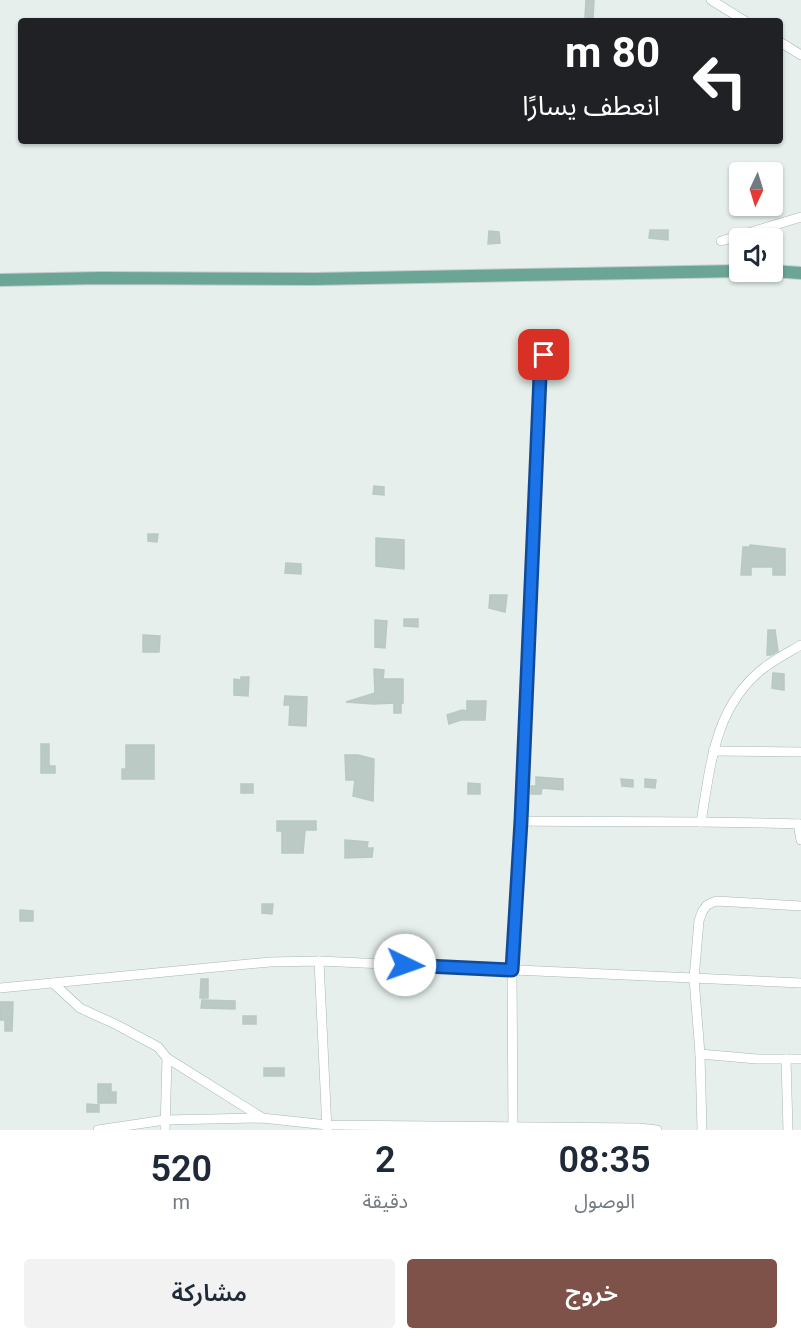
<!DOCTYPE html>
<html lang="ar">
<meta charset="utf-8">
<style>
:root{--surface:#fff;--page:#f2f2f3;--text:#1f2937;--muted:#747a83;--accent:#7f5249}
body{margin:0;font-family:Roboto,"Noto Sans Arabic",sans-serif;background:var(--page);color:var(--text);direction:rtl;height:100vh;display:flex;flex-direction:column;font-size:22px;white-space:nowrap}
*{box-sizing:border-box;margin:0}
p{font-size:20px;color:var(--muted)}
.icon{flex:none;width:33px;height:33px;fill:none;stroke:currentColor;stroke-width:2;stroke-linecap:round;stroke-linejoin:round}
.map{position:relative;height:1130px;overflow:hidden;direction:ltr}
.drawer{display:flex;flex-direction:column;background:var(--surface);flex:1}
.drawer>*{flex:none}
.top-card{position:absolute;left:18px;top:18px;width:765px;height:126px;border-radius:6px;box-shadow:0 2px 4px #0004;direction:rtl;background:#202124;color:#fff;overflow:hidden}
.needle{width:39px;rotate:184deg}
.tools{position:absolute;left:729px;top:162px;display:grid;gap:12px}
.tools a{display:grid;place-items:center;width:54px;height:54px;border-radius:6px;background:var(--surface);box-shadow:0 2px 4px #0004;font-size:30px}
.pin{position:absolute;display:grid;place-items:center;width:51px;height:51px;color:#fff;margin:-26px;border-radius:12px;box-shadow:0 3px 9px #0006}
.me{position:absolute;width:66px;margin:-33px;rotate:93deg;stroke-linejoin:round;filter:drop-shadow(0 0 4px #0008)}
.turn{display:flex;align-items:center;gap:21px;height:126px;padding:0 24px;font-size:27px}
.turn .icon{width:78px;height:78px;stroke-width:2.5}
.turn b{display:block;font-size:42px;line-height:51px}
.eta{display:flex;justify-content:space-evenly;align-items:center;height:102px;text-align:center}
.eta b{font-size:36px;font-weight:600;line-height:42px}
.cta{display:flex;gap:12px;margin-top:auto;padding:12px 24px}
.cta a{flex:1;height:69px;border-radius:6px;background:var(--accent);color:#fff;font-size:24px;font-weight:600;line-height:69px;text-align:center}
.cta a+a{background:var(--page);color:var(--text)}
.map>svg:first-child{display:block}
.building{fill:#bbcac4;stroke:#b8c9c2;stroke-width:1.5}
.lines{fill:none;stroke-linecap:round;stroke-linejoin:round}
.minor-casing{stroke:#a8b8b2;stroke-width:10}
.major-casing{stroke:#c2cac8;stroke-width:14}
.minor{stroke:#fff;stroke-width:9}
.major{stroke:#6aa596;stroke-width:12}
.route-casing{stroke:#114b97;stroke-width:15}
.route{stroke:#1a73e8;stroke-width:10}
</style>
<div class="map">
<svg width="801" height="1130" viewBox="0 0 801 1130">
<rect width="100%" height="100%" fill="#e6efeb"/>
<g class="building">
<path d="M586 0H594L593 18H585Z"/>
<path d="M650 230H668V240L649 238Z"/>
<path d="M489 231 499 232 500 243 488 244Z"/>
<path d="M374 486 384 487V495L373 494Z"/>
<path d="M148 534H158L157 542 148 541Z"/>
<path d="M376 538 404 540V569L376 566Z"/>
<path d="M750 545 785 549V575H773V567H751V575H741L743 547H750Z"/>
<path d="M286 563 301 564V574L285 573Z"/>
<path d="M490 595H507L505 612 489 608Z"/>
<path d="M404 619H418V627L404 626Z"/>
<path d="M375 620 387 621 385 648 375 647Z"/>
<path d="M768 630H775L778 651 771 655H767Z"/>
<path d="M143 635 160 636 159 652H143Z"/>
<path d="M374 669 384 670 383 679H403V703H401V713H394V703L374 704 346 702 375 693Z"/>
<path d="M773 673 784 674V690L772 688Z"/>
<path d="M241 677H249L248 696 234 695V679L241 680Z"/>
<path d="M285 696 307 697 306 726 289 725 290 705H284Z"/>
<path d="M467 701H486L485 720H461L449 724 447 715 462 710 467 711Z"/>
<path d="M41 744H49V766H55V773H41Z"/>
<path d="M126 745H154V779H122V769H126Z"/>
<path d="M345 755H358L374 759 373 801 353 796 355 780H346Z"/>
<path d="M536 777 563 779V790L542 788 541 794H531V786H536Z"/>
<path d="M621 779 633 780V787L622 786Z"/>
<path d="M645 779 656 780 655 788 645 787Z"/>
<path d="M468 783 480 784V794H468Z"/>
<rect x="241" y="784" width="12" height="9"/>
<path d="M277 821H316V830H305L303 853H282V831H277Z"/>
<path d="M345 840 368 842 367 848H373L372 857 345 858Z"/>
<path d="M262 904H273L272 914 262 913Z"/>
<path d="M20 910 33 911V921H20Z"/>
<path d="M201 979H208V998H200Z"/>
<path d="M202 1000 235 1001V1009L201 1008Z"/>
<path d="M0 1002H13L12 1031H5V1020H0Z"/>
<rect x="243" y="1016" width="13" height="8"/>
<rect x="264" y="1068" width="20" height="8"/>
<path d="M98 1084H111V1092H116V1103H98Z"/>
<path d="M87 1104 99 1105V1112H87Z"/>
</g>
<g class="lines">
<g class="minor-casing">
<g id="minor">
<path d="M711 0 745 21"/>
<path d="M780 42 801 55"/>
<path d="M721 241 801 217"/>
<path d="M713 751 801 752"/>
<path d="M521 821C614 822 708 821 801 824"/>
<path d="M701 822C711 764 714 706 765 667 776 659 789 652 801 645"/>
<path d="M798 824 801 840"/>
<path d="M319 961 327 1130"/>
<path d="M53 983 80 1008 117 1025 158 1047 167 1058 165 1130"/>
<path d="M0 988 270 962 319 961 801 983"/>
<path d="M700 1054 757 1059H801"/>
<path d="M167 1058 261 1117"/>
<path d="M786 1059 788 1130"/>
<path d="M98 1130 165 1120 262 1118 327 1125 639 1128 657 1130"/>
<path d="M513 1130 512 970 521 821 540 376 547 334"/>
<path d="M702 1130 700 1054 694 978 699 921 702 912 707 905 716 901 801 906"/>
</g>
</g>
<g class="major-casing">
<g id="major">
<path d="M772 271 801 273"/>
<path d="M0 280 100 278 314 279 740 271"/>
</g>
</g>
<use href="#minor" class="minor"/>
<use href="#major" class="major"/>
</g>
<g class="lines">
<g class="route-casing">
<path id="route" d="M405 965 512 970 521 821 540 376 544 355"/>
</g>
<use href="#route" class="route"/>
</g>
</svg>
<div class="tools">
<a><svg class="needle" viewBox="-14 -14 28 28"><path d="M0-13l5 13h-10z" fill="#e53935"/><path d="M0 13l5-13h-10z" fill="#747a83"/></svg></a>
<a><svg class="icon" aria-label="sound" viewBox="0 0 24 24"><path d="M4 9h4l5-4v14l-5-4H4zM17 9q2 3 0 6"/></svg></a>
</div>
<div class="pin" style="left:544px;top:355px;background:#d93025"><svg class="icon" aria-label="arrive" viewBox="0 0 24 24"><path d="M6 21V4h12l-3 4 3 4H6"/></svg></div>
<svg class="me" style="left:405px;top:965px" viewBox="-20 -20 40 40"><circle r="19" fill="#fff"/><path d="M0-13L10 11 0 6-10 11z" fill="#1a73e8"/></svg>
<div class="top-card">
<div class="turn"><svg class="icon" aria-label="left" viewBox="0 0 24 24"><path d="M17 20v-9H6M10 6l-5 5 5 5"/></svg><div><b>80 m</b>انعطف يسارًا</div></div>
</div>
</div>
<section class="drawer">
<div class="eta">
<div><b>08:35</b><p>الوصول</p></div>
<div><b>2</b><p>دقيقة</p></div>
<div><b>520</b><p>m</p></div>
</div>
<div class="cta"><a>خروج</a><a>مشاركة</a></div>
</section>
